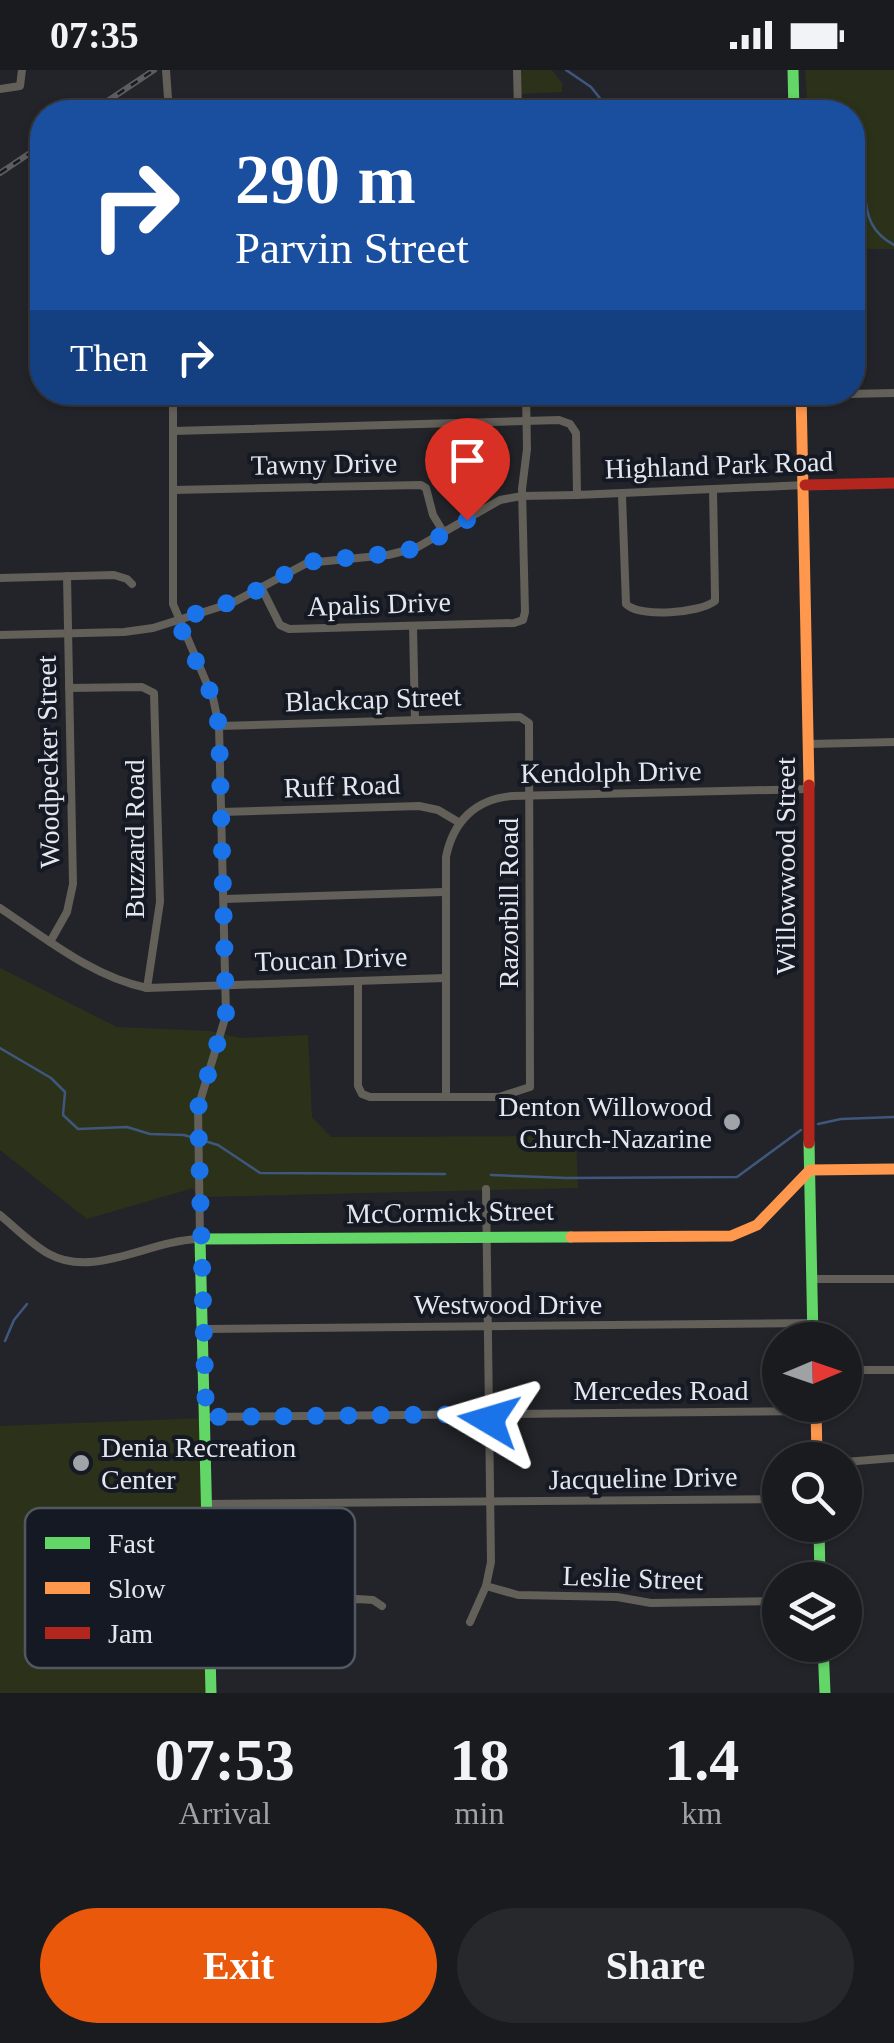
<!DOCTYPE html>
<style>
:root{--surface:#1a1b1f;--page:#27282c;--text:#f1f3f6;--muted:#9fa1a4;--line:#38393d;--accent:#ea580c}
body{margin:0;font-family:"Times New Roman",serif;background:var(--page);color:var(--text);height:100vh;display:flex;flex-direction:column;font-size:38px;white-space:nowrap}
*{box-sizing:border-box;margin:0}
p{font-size:32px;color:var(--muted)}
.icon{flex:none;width:55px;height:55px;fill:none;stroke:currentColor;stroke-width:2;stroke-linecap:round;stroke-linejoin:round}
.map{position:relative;height:1623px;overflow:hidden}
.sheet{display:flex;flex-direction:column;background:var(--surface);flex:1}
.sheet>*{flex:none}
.top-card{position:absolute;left:30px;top:30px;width:835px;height:305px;border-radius:40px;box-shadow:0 2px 8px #0004,0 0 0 2px var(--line);background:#1a4fa0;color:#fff;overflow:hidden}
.needle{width:65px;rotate:88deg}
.buttons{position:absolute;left:762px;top:1252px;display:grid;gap:20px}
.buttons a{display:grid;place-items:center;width:100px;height:100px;border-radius:50%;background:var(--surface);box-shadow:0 2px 8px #0004,0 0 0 2px var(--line);font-size:50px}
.pin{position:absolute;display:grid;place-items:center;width:85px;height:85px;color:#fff;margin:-102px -42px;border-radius:50% 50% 50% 0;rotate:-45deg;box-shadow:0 0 10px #0007}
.pin .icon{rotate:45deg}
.me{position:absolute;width:110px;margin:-55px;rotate:277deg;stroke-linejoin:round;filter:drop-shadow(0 0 8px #0008)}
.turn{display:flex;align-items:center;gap:35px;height:210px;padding:0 40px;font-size:45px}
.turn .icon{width:130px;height:130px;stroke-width:2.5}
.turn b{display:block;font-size:70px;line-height:85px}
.then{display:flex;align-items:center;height:95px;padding:0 40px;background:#0003;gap:20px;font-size:38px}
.eta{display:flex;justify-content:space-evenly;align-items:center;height:170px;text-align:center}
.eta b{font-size:60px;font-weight:700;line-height:70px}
.cta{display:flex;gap:20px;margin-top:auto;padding:20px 40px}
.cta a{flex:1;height:115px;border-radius:60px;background:var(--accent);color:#fff;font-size:40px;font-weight:700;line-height:115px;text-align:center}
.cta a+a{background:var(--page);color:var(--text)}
.status{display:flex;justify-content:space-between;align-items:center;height:70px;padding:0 50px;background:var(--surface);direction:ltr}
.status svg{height:28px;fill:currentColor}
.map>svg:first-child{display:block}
.green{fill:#2b3219}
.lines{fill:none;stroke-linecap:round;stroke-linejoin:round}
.stream{stroke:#3f577d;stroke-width:2.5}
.street{stroke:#635f59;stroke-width:8}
.fast{stroke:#63d668;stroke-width:11}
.slow{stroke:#ff974d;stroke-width:11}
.jam{stroke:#b3261e;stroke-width:11}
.rail-casing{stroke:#5e5d5d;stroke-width:6}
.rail{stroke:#151923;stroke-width:2.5;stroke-dasharray:8;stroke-linecap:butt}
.route{stroke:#1a73e8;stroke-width:18;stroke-dasharray:0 32.4}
.poi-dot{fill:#a0a3a8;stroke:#151923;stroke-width:4}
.labels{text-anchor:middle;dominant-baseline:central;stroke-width:8;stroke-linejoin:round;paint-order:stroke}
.street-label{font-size:28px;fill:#e4e7ed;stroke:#151923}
.poi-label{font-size:28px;fill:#e4e7ed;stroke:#151923;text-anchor:end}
.key{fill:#151923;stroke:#535760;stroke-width:2.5}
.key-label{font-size:28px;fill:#e4e7ed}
</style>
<div class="status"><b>07:35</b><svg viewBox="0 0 49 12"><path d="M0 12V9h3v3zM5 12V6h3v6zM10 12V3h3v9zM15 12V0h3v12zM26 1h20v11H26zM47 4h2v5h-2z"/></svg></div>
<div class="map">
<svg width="894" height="1623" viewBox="0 0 894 1623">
<rect width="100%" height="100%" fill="#222429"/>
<g class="green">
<path d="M519 0H552L562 13V22L520 24Z"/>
<path d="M805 0H894V179H853L852 42H804L803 34 808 38Z"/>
<path d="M0 898 117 957 210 961 240 968 308 965 312 1047 331 1067 576 1066 578 1118 198 1127 193 1118 87 1149 0 1080Z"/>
<path d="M206 1348 211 1623H0V1356Z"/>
</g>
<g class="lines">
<g class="stream">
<path d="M566 0 591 17 611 42"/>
<path d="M852 112 865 122C866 147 872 163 894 175"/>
<path d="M0 978 51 1008 65 1022 63 1045 78 1059 127 1057 150 1064 184 1065 218 1075 260 1103 445 1104"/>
<path d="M818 1054 841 1049 894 1047"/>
<path d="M491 1105 567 1108 737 1107 801 1060"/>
<path d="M5 1271 14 1250 27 1234"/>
</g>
<g class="street">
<path d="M166 0 169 42"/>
<path d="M517 0 518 42"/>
<path d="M0 19 20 16 22 0"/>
<path d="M270 42 518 36"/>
<path d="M173 322V361L559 350 570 354 576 363 577 425 805 415"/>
<path d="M717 322 755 326 894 323"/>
<path d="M173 420 421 415 426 418 433 445 444 463"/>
<path d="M622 425 626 534C640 548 700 543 715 531V525L713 420"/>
<path d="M0 508 114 505 127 509 132 514"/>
<path d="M261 517 280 555 289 559 514 553 523 550 525 542 522 419 527 379 526 322"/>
<path d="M413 556 415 650"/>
<path d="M0 565 124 562 153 558 232 533 307 493 388 485 416 478 500 430 522 426 577 425"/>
<path d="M69 618 142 617 154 623 160 832 147 918"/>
<path d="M219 656 520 647 529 653 530 1017 499 1027H370L362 1024 358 1016V911"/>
<path d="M809 674 894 672"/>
<path d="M221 742 419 736 438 740 460 753"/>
<path d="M224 829 444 822"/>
<path d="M0 838C45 868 93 907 147 918L445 908"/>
<path d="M50 872 67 842 73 814 67 506"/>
<path d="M446 1027V787C453 752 475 729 512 726L810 719"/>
<path d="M0 1145C16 1158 31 1174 49 1184 94 1209 149 1170 200 1169L198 1038 226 945 219 656 213 628 173 534V361"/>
<path d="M811 1209H894"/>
<path d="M204 1259 813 1253"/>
<path d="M845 1300H894"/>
<path d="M206 1347 816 1341"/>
<path d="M845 1392 894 1388"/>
<path d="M207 1434 780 1429"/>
<path d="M486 1516 518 1525 617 1527 651 1533 780 1531"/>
<path d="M209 1531 357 1529 373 1530 382 1536"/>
<path d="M470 1552 486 1516 491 1492 486 1119"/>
</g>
<g class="fast">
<path d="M793 0 794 42"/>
<path d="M809 1073 813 1270"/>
<path d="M819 1455 820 1510"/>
<path d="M823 1575 825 1623"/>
<path d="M211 1623 200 1169 571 1167"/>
</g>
<g class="slow">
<path d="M801 322 809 715"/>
<path d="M571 1167 731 1166 757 1155 810 1100 894 1099"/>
<path d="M816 1335 817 1390"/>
</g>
<g class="jam">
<path d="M805 415 894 413"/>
<path d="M809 715V1073"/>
</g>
<g class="rail-casing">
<g id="rail">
<path d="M91 42 154 0"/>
<path d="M0 103 42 75"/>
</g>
</g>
<use href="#rail" class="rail"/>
</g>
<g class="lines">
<path class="route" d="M467 450 430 472 403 482 307 492 245 527 177 550 213 628 219 656 226 945 198 1038 206 1347 484 1344H489V1350"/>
</g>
<g class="poi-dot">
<circle cx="732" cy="1052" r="10"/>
<circle cx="81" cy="1393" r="10"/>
</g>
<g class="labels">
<g class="street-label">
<text transform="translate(324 394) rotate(-1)">Tawny Drive</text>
<text transform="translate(719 395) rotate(-2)">Highland Park Road</text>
<text transform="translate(379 534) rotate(-2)">Apalis Drive</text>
<text transform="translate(373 629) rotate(-2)">Blackcap Street</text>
<text transform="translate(48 692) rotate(-91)">Woodpecker Street</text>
<text transform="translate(611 702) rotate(-1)">Kendolph Drive</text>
<text transform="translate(342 716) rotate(-2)">Ruff Road</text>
<text transform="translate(134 769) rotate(-90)">Buzzard Road</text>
<text transform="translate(785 796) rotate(-90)">Willowwood Street</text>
<text transform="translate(508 833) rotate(-90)">Razorbill Road</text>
<text transform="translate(331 889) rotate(-2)">Toucan Drive</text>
<text transform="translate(450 1142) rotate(-1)">McCormick Street</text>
<text x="508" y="1234">Westwood Drive</text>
<text x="661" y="1320">Mercedes Road</text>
<text transform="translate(643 1408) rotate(-1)">Jacqueline Drive</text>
<text transform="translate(633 1508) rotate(2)">Leslie Street</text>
</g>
<g class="poi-label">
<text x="712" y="1036">Denton Willowood<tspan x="712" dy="32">Church-Nazarine</tspan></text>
<text x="101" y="1377" text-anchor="start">Denia Recreation<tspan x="101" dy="32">Center</tspan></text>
</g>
</g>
<rect x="25" y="1438" width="330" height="160" rx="15" class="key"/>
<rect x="45" y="1467" width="45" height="12" fill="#63d668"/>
<rect x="45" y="1512" width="45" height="12" fill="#ff974d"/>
<rect x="45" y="1557" width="45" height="12" fill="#b3261e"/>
<g class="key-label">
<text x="108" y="1483">Fast</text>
<text x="108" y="1528">Slow</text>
<text x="108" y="1573">Jam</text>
</g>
</svg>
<div class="buttons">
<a><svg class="needle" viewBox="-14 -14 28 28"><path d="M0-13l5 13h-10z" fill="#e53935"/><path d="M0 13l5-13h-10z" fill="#9fa1a4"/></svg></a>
<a><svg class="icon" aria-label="search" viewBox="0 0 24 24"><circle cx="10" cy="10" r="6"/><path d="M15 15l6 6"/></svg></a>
<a><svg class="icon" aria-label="layers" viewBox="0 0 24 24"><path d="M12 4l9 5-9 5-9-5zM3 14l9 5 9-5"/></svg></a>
</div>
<div class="pin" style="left:467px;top:450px;background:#d93025"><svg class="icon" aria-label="arrive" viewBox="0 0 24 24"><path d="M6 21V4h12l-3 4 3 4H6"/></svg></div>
<svg class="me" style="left:489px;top:1350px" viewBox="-20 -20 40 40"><path d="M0-17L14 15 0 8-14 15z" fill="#1a73e8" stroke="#fff" stroke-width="4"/></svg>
<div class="top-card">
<div class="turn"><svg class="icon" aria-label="right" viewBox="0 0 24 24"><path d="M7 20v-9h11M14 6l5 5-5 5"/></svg><div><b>290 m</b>Parvin Street</div></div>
<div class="then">Then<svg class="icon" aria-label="right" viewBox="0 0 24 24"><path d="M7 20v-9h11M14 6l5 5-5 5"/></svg></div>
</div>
</div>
<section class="sheet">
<div class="eta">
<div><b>07:53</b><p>Arrival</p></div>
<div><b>18</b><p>min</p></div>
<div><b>1.4</b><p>km</p></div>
</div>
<div class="cta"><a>Exit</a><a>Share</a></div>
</section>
